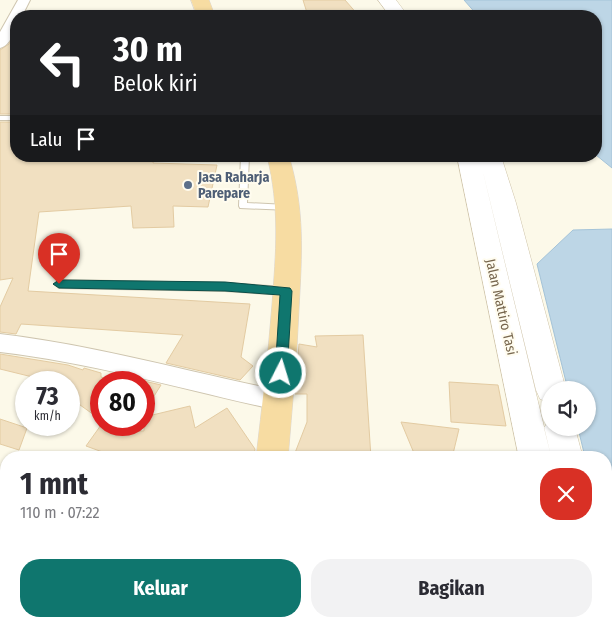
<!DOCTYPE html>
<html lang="id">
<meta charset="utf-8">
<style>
:root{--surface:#fff;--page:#f2f2f3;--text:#2b2b33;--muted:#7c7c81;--accent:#0f766e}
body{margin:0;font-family:"Fira Sans Condensed",sans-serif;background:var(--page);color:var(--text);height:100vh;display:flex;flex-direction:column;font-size:19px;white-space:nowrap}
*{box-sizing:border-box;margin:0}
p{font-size:16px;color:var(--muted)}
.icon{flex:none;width:28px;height:28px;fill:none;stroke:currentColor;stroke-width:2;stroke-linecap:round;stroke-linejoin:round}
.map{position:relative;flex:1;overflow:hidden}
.sheet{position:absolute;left:0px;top:451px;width:612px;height:176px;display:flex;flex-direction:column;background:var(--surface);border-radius:20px 20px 0 0;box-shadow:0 1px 4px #0004}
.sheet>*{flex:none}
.hud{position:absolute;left:10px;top:10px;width:592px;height:152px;border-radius:20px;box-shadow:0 1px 4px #0004;background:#202124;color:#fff;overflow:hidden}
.tools{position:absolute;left:541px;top:381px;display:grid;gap:10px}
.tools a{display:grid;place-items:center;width:55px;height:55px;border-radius:50%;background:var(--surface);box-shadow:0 1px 4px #0004;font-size:25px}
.speed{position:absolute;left:15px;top:371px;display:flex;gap:10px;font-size:25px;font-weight:700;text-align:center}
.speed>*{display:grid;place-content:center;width:65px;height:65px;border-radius:50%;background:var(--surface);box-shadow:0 1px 4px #0004;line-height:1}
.speed small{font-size:12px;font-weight:400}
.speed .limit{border:8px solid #d22;background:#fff;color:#111}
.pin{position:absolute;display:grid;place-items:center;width:42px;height:42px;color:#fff;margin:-51px -21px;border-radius:50% 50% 50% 0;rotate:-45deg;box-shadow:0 0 5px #0007}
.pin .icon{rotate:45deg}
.me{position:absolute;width:55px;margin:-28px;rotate:5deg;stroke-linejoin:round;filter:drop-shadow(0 0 4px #0008)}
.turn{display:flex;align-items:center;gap:18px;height:105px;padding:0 20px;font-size:22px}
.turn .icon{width:65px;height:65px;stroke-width:2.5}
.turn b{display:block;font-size:35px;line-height:42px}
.then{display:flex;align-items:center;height:48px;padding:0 20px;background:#0003;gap:10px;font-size:19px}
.round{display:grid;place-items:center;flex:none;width:52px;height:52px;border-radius:20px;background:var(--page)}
.head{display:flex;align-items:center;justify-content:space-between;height:85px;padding:0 20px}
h1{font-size:30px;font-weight:700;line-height:38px}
.action{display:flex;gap:10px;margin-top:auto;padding:10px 20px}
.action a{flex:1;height:58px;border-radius:20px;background:var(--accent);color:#fff;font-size:20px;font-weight:700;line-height:58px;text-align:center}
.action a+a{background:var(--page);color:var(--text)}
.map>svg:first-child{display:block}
.water{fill:#bdd6e6;stroke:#a4c3d8}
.building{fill:#f1e0c1;stroke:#e3cba2}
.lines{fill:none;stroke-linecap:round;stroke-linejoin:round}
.service-casing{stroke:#cec5af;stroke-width:2}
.minor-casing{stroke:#cec5af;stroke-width:2}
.secondary-casing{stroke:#cfc4aa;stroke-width:1}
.trunk-casing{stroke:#dcd7d1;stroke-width:1}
.service{fill:#fff;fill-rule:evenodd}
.minor{fill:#fff;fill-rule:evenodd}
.secondary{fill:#fff;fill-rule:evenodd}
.trunk{fill:#f7dca2;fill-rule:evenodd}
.route{fill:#0f766e;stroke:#0a4d48}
.service-dot{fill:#5c6f8a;stroke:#fffcef;stroke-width:2}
.labels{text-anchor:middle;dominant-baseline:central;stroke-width:4;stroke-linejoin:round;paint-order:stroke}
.service-label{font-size:14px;font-weight:bold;fill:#4e5e75;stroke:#fffcef;text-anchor:start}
.street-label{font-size:14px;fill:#77664d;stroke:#fffcef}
</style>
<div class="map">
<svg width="612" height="627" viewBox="0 0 612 627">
<rect width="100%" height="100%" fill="#fcf9e9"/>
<g class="water">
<path d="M464 0H612V168L596 155V16H478Z"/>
<path d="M612 229V567L606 544V458L585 457 578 428H588V390H568L537 264 573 230Z"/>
</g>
<g class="building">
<path d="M303 0H345L359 16H308Z"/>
<path d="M16 29V114H0V50L9 44Z"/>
<path d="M0 122H16V156H154L153 163 217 165 208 207 173 206 174 227 133 228 131 206 39 212 28 291 250 304 241 357 253 366 240 380 166 363 183 335 21 324 16 334 0 332V307L13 278 0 280Z"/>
<path d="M363 335 371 458H293L307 422V394H295L299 344 317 347 315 336Z"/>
<path d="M0 354 68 365 83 370 84 368 101 373V377L112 381 101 382V420L69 397V382H53L0 369Z"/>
<path d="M144 381 161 385 144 412Z"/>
<path d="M449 382 498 385 506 426 451 422Z"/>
<path d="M190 406 195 428 227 408 255 449 254 458H119L86 446 101 425H115L120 431H144V417Z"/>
<path d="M0 419 27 428 19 450 0 444Z"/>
<path d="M401 422 459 429 452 458H416Z"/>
</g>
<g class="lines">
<g class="service-casing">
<g id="service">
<rect x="0" y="116" width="16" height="4"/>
<path d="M241 156H249L247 203 287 205 290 206 291 208 290 210 240 208 239 206Z"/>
<path d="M59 280 225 283 285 287 290 291 285 295 225 291 59 288 54 284Z"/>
</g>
</g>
<g class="minor-casing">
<g id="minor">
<path d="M18 0H30L22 16H16C16 27 12 45 0 48V32Z"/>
<path d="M0 334C94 345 185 371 277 390L285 393 288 400 285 407 277 410C185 390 94 363 0 352Z"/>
</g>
</g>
<g class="secondary-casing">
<g id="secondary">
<path d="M378 0H396L408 16H390Z"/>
<path d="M457 156H501L516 203 566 390H550V403L540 399 536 390 482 168 551 456 544 428 550 418V428H575L583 458H519Z"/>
<path d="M606 600 612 602V627H555L553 621H606Z"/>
</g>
</g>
<g class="trunk-casing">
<g id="trunk">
<path d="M191 0H209L215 16H197Z"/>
<path d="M267 156H289C305 210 302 253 299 308 297 358 292 408 288 458H256C262 407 268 356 272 305 276 252 280 208 267 156Z"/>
<path d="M235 621H273L272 627H234Z"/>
</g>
</g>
<use href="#service" class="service"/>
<use href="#minor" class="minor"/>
<use href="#secondary" class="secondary"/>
<use href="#trunk" class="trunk"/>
</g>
<path class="route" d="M59 280 225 282 290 288 292 291 287 373 285 376 281 378 276 376 275 373 280 295 225 291 59 288 53 284Z"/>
<circle class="service-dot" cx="188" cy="185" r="5"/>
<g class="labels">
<g class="service-label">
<text x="198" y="177">Jasa Raharja<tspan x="198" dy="16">Parepare</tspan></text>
</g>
<g class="street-label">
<text transform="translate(501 307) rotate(77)">Jalan Mattiro Tasi</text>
</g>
</g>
</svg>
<div class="tools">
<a><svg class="icon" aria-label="sound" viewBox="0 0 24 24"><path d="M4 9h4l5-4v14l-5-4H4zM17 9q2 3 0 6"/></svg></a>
</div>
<div class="speed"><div>73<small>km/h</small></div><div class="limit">80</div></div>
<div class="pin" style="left:59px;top:284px;background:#d93025"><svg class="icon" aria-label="arrive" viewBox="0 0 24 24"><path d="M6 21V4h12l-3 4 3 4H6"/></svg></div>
<svg class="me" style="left:281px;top:373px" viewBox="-20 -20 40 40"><circle r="17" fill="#0f766e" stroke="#fff" stroke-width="3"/><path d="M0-11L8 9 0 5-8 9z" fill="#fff"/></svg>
<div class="hud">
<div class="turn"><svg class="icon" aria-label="left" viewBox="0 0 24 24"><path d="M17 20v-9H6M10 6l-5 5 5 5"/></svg><div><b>30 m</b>Belok kiri</div></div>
<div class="then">Lalu<svg class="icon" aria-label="arrive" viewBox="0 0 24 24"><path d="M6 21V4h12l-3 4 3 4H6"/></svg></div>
</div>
<section class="sheet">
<div class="head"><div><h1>1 mnt</h1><p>110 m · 07:22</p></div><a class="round" style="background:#d93025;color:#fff"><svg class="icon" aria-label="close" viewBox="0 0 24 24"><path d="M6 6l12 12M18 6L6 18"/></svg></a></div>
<div class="action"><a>Keluar</a><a>Bagikan</a></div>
</section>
</div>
